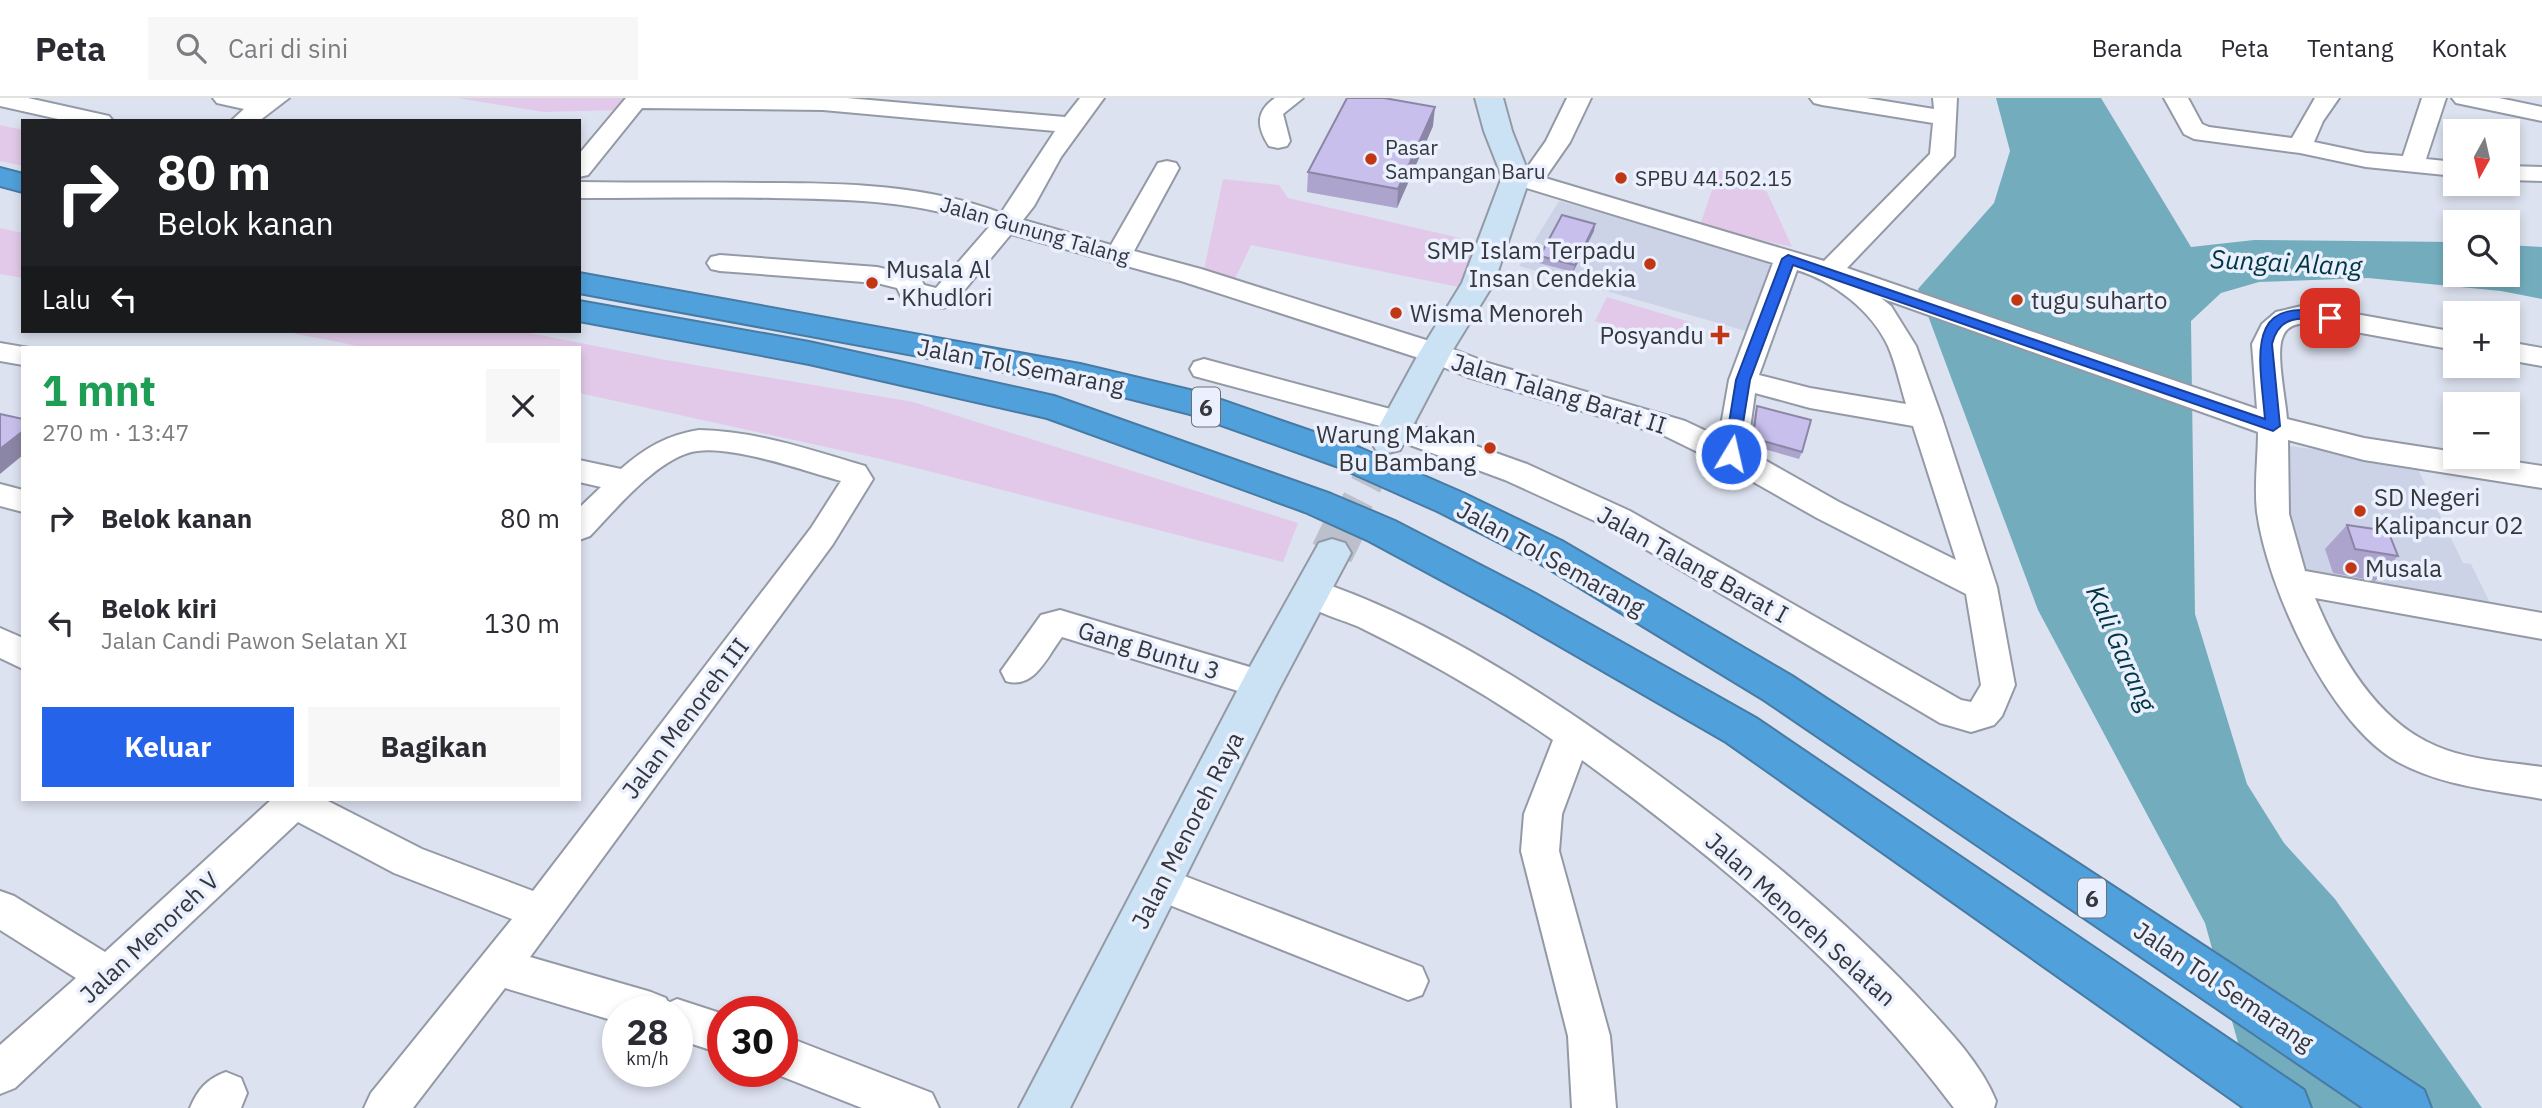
<!DOCTYPE html>
<html lang="id">
<meta charset="utf-8">
<style>
:root{--surface:#fff;--page:#f7f7f7;--text:#2b2b33;--muted:#7c7c81;--line:#e1e1e2;--accent:#2563eb}
body{margin:0;font-family:"IBM Plex Sans",sans-serif;background:var(--page);color:var(--text);height:100vh;display:flex;flex-direction:column;font-size:26px;white-space:nowrap}
*{box-sizing:border-box;margin:0}
p{font-size:23px;color:var(--muted)}
.icon{flex:none;width:38px;height:38px;fill:none;stroke:currentColor;stroke-width:2;stroke-linecap:round;stroke-linejoin:round}
.map{position:relative;flex:1;overflow:hidden}
.drawer{position:absolute;left:21px;top:248px;width:560px;height:455px;display:flex;flex-direction:column;background:var(--surface);border-radius:0px;box-shadow:0 4px 10px #0003}
.drawer>*{flex:none}
.banner{position:absolute;left:21px;top:21px;width:560px;height:214px;border-radius:0px;box-shadow:0 4px 10px #0003;background:#202124;color:#fff;overflow:hidden}
.needle{width:46px;rotate:188deg}
.buttons{position:absolute;left:2443px;top:21px;display:grid;gap:14px}
.buttons a{display:grid;place-items:center;width:77px;height:77px;border-radius:0px;background:var(--surface);box-shadow:0 4px 10px #0003;font-size:35px}
.speed{position:absolute;left:602px;top:898px;display:flex;gap:14px;font-size:35px;font-weight:700;text-align:center}
.speed>*{display:grid;place-content:center;width:91px;height:91px;border-radius:50%;background:var(--surface);box-shadow:0 4px 10px #0003;line-height:1}
.speed small{font-size:18px;font-weight:400}
.speed .limit{border:10px solid #d22;background:#fff;color:#111}
.pin{position:absolute;display:grid;place-items:center;width:60px;height:60px;color:#fff;margin:-30px;border-radius:14px;box-shadow:0 4px 10px #0006}
.me{position:absolute;width:77px;margin:-38px;rotate:9deg;stroke-linejoin:round;filter:drop-shadow(0 0 5px #0008)}
.turn{display:flex;align-items:center;gap:24px;height:147px;padding:0 21px;font-size:32px}
.turn .icon{width:91px;height:91px;stroke-width:2.5}
.turn b{display:block;font-size:49px;line-height:60px}
.then{display:flex;align-items:center;height:66px;padding:0 21px;background:#0003;gap:14px;font-size:26px}
.round{display:grid;place-items:center;flex:none;width:74px;height:74px;border-radius:0px;background:var(--page)}
.headline{display:flex;align-items:center;justify-content:space-between;height:119px;padding:0 21px}
h1{font-size:42px;font-weight:800;line-height:52px;color:#1e9e55}
.action{display:flex;gap:14px;margin-top:auto;padding:14px 21px}
.action a{flex:1;height:80px;border-radius:0px;background:var(--accent);color:#fff;font-size:28px;font-weight:800;line-height:80px;text-align:center}
.action a+a{background:var(--page);color:var(--text)}
ul{padding:0;list-style:none}
li{display:flex;align-items:center;gap:21px;height:105px;padding:0 21px}
li div{flex:1}
li b{display:block;font-size:26px}
li em{font-style:normal}
header{display:flex;align-items:center;gap:42px;box-sizing:border-box;height:98px;padding:0 35px;background:var(--surface);border-bottom:2px solid var(--line)}
header strong{font-size:33px}
nav{display:flex;gap:38px;margin-inline-start:auto;font-size:24px}
.search{width:490px;height:63px;background:var(--page);display:flex;align-items:center;gap:18px;box-sizing:border-box;padding:0 24px;border-radius:0px;color:var(--muted);font-size:26px}
.map>svg:first-child{display:block}
.built{fill:#ccd3e7}
.green{fill:#e2c9e9}
.water{fill:#73adbd}
.lines{fill:none;stroke-linecap:round;stroke-linejoin:round}
.secondary-tunnel-far1{stroke:#bbc0cc;stroke-width:32;stroke-dasharray:32 16;stroke-linecap:butt}
.secondary-tunnel{stroke:#bbc0cc;stroke-width:43;stroke-dasharray:43 21;stroke-linecap:butt}
.street-casing{stroke:#9499a6;stroke-width:4}
.secondary-casing{stroke:#9499a6;stroke-width:4}
.highway-casing{stroke:#477ba4;stroke-width:4}
.street{fill:#fff;fill-rule:evenodd}
.secondary{fill:#cae2f4;fill-rule:evenodd}
.highway{fill:#50a0db;fill-rule:evenodd}
.wall{fill:#aca4cc}
.shaded-wall{fill:#8c86a6}
.building{fill:#c8bfed;stroke:#8c86a6;stroke-width:2}
.route{fill:#2563eb;stroke:#184099;stroke-width:2}
.poi-dot{fill:#c13714;stroke:#eaf0fd;stroke-width:2.5}
.labels{text-anchor:middle;dominant-baseline:central;stroke-width:7;stroke-linejoin:round;paint-order:stroke}
.far-poi-label{font-size:21px;fill:#35373d;stroke:#eaf0fd;text-anchor:start}
.far-street-label{font-size:21px;fill:#35373d;stroke:#eaf0fd}
.shield{fill:#eaf0fd;stroke:#6b6e77;stroke-width:2}
.shield-label{font-size:23px;font-weight:bold;fill:#35373d}
.poi-label{font-size:24px;fill:#35373d;stroke:#eaf0fd;text-anchor:start}
.street-label{font-size:24px;fill:#35373d;stroke:#eaf0fd}
.water-label{font-size:26px;font-style:italic;fill:#003743;stroke:#eaf0fd}
</style>
<header>
<strong>Peta</strong>
<div class="search"><svg class="icon" aria-label="search" viewBox="0 0 24 24"><circle cx="10" cy="10" r="6"/><path d="M15 15l6 6"/></svg>Cari di sini</div>
<nav><a>Beranda</a><a>Peta</a><a>Tentang</a><a>Kontak</a></nav>
</header>
<div class="map">
<svg width="2542" height="1010" viewBox="0 0 2542 1010">
<rect width="100%" height="100%" fill="#dde2f0"/>
<g class="built">
<path d="M1559 103 1782 164 1746 233 1519 168Z"/>
<path d="M2282 347 2415 365 2463 465 2471 466 2492 509 2313 482 2292 470Z"/>
</g>
<g class="green">
<path d="M457 0H634L618 12 544 14Z"/>
<path d="M0 27 23 32V68L0 63Z"/>
<path d="M1719 72 1767 94 1792 149 1700 127Z"/>
<path d="M1223 81 1279 87 1288 100 1477 144 1459 189 1251 147 1235 181 1204 172Z"/>
<path d="M0 130 23 135V180L0 176Z"/>
<path d="M1607 199 1693 225 1682 248 1595 223Z"/>
<path d="M282 233H520L666 262 913 304 1298 425 1283 464 881 361 579 295V250H368Z"/>
</g>
<path class="water" d="M1996 0H2101L2191 149 2254 142 2455 144V177H2508V147L2542 149V201L2501 193 2368 180 2259 184 2221 195 2191 223 2195 516 2247 686 2284 745 2335 801 2482 1010H2256L2205 825 2038 512 1918 191 1994 105 2010 53Z"/>
<g class="lines">
<path class="secondary-tunnel-far1" d="M1344 430 1388 343"/>
<path class="secondary-tunnel" d="M1332 455 1345 428"/>
<g class="street-casing">
<g id="street">
<path d="M0 0H28L109 18 113 23H67L0 8Z"/>
<path d="M213 0H289L259 23H231L244 11 217 5Z"/>
<path d="M626 0H847L1065 19 1080 0H1104L1061 59 1034 108 1023 122 1111 147 1158 65 1167 63 1176 65 1179 70 1134 153 1201 171 1445 248 1488 265 1685 323 1719 339 1729 282 1773 165 1507 84 1503 79 1507 74 1516 71 1524 74 1546 43 1567 0H1591L1570 44 1545 80 1824 163 1930 56 1933 25 1822 7 1814 5 1810 0H1866L1934 11 1933 0H1957L1954 58 1847 170 2257 311 2252 246 2262 226 2276 214 2306 207 2455 234V252L2306 225C2296 226 2287 228 2283 238 2275 254 2286 302 2287 321L2364 340 2455 354V359H2483L2542 368V390L2364 362 2288 342 2289 416 2305 473 2542 515V541L2315 500C2339 557 2376 623 2436 648 2468 662 2507 664 2542 669V701C2493 692 2442 688 2398 664 2329 626 2267 489 2257 414 2254 387 2258 360 2258 334L1881 200 1891 208 1916 248 1942 320 1997 489 2015 587 2002 618 1994 627 1971 634 1940 625 1608 429 1505 382 1383 337 1380 328 1194 278 1190 271 1194 264 1204 261 1409 316 1412 325 1527 366 1630 413 1961 602 1971 604 1981 587 1966 496 1817 420 1720 365 1663 337 1468 279 1425 262 1181 183 1011 136 952 207 942 210 901 198 897 190 877 185 720 173 711 171 707 165 711 159 720 157 877 169 920 179 924 187 936 190 989 129C921 102 845 101 773 100 708 99 644 100 579 100V84C642 85 705 84 768 85 846 85 927 87 1001 115L1055 33 823 12 642 10 588 77 579 79V56ZM1797 172C1833 183 1872 213 1888 248 1896 266 1900 287 1906 306L1810 290 1759 277ZM1755 295 1810 310 1913 328 1956 462 1839 404 1747 352Z"/>
<path d="M1275 0H1303L1283 16 1290 43 1287 48 1278 50 1269 48C1256 28 1256 13 1275 0Z"/>
<path d="M2164 0H2188L2202 26 2209 29 2292 40 2315 0H2339L2323 23 2314 44 2366 55 2403 58 2422 0H2446L2426 61 2455 64V78L2366 69 2300 55 2194 41 2184 36Z"/>
<path d="M2452 0H2499L2542 9V23L2456 5Z"/>
<path d="M2508 68 2542 69V83L2508 82Z"/>
<path d="M2508 244 2542 250V268L2508 262Z"/>
<path d="M0 245 29 250H23V267L0 263Z"/>
<path d="M699 332C756 333 811 352 865 368L873 381 833 446 530 859 651 894 666 900 668 905 677 901 723 916V956L677 941V914H618V924L505 890 413 1010H364L371 995 512 821 394 775 298 724 15 990 0 996V947L76 880 0 832V793L14 798 105 854 271 702H326L422 751 533 793 811 430 841 383C804 373 723 343 688 355 653 366 615 412 590 438L579 442V410L601 389 579 384V362L621 371C645 350 667 337 699 332Z"/>
<path d="M0 386 23 392V414L0 408Z"/>
<path d="M1311 481C1435 521 1560 605 1664 681 1752 746 1838 815 1913 894 1943 926 1980 963 1996 1003L1994 1010H1954C1851 872 1720 763 1582 662L1562 716 1559 753 1610 938 1616 1010H1572L1568 938 1521 753 1524 716 1553 642C1491 599 1427 562 1359 529 1339 520 1305 513 1294 494L1299 485Z"/>
<path d="M1060 512 1273 576 1278 586 1273 596 1261 600 1062 539C1047 559 1034 592 1006 583L1001 573 1041 517Z"/>
<path d="M0 530 23 540V571L0 560Z"/>
<path d="M1161 769 1422 869 1428 883 1422 897 1408 902 1147 798 1142 786 1147 774Z"/>
<path d="M782 937 932 995 939 1010H862L768 973H782Z"/>
<path d="M226 974 241 980 247 995 241 1010H190C198 991 207 981 226 974Z"/>
</g>
</g>
<g class="secondary-casing">
<g id="secondary">
<path d="M1475 0H1503L1512 33 1530 79 1494 185 1451 255 1400 352 1388 355 1376 352 1371 343 1419 255 1462 185 1502 79 1484 33Z"/>
<path d="M1332 441 1345 445 1351 455 1278 593 1070 1010H1019L1247 574 1319 445Z"/>
</g>
</g>
<g class="highway-casing">
<g id="highway">
<path d="M0 70 23 76V94L0 88Z"/>
<path d="M579 175 1080 266 1198 294 1360 350 1463 395 1562 443 1792 578 2424 992 2431 1010H2363L1764 602 1536 463 1437 413 1336 368 1190 316 1080 288 579 195Z"/>
<path d="M579 203 809 244 1054 298 1331 396 1395 423 1534 495 1756 620 2304 992 2311 1010H2244L1726 644 1506 517 1369 443 1305 414 1047 320 809 266 579 223Z"/>
</g>
</g>
<use href="#street" class="street"/>
<use href="#secondary" class="secondary"/>
<use href="#highway" class="highway"/>
</g>
<g class="wall">
<path d="M1433 28 1397 110 1307 94 1308 74Z"/>
<path d="M1594 133 1573 174 1539 165 1540 158Z"/>
<path d="M1757 308 1802 354 1799 361 1750 347 1755 314Z"/>
<path d="M2347 427 2398 458 2375 483 2333 475 2325 451Z"/>
</g>
<g class="shaded-wall">
<path d="M1435 9 1433 28 1397 110 1398 91Z"/>
<path d="M1595 126 1594 133 1573 174 1575 167Z"/>
<path d="M23 333V357L0 376V351Z"/>
</g>
<g class="building">
<path d="M1347 0H1384L1435 9 1398 91 1308 74Z"/>
<path d="M1562 117 1595 126 1575 167 1540 158Z"/>
<path d="M1757 308 1811 322 1802 354 1753 340Z"/>
<path d="M0 316 23 321V333L0 351Z"/>
<path d="M2347 427 2388 433 2398 458 2355 451Z"/>
</g>
<path class="route" d="M1788 157 2265 321C2260 259 2242 193 2335 217L2337 220 2330 224C2304 220 2280 214 2272 246L2280 328 2273 333 1793 167 1750 282 1738 356 1736 360H1726L1724 356 1736 282 1782 161Z"/>
<g class="poi-dot">
<circle cx="1371" cy="61" r="7"/>
<circle cx="1621" cy="80" r="7"/>
<circle cx="1650" cy="166" r="7"/>
<circle cx="872" cy="185" r="7"/>
<circle cx="2017" cy="202" r="7"/>
<circle cx="1396" cy="215" r="7"/>
<path d="M1716.5 226.5h7v7h7v7h-7v7h-7v-7h-7v-7h7z"/>
<circle cx="1490" cy="350" r="7"/>
<circle cx="2360" cy="413" r="7"/>
<circle cx="2351" cy="470" r="7"/>
</g>
<g class="labels">
<g class="far-poi-label">
<text x="1385" y="49">Pasar<tspan x="1385" dy="24">Sampangan Baru</tspan></text>
<text x="1635" y="80">SPBU 44.502.15</text>
</g>
<g class="far-street-label">
<text transform="translate(1035 132) rotate(16)">Jalan Gunung Talang</text>
</g>
<g class="shield">
<rect x="1192" y="289.5" width="28" height="39" rx="5"/>
<rect x="2078" y="780.5" width="28" height="39" rx="5"/>
</g>
<g class="shield-label">
<text x="1206" y="309">6</text>
<text x="2092" y="800">6</text>
</g>
<g class="poi-label">
<text x="1636" y="152" text-anchor="end">SMP Islam Terpadu<tspan x="1636" dy="28">Insan Cendekia</tspan></text>
<text x="886" y="171">Musala Al<tspan x="886" dy="28">- Khudlori</tspan></text>
<text x="2031" y="202">tugu suharto</text>
<text x="1410" y="215">Wisma Menoreh</text>
<text x="1704" y="237" text-anchor="end">Posyandu</text>
<text x="1476" y="336" text-anchor="end">Warung Makan<tspan x="1476" dy="28">Bu Bambang</tspan></text>
<text x="2374" y="399">SD Negeri<tspan x="2374" dy="28">Kalipancur 02</tspan></text>
<text x="2365" y="470">Musala</text>
</g>
<g class="street-label">
<text transform="translate(1021 268) rotate(11)">Jalan Tol Semarang</text>
<text transform="translate(1559 295) rotate(17)">Jalan Talang Barat II</text>
<text transform="translate(1551 460) rotate(29)">Jalan Tol Semarang</text>
<text transform="translate(1693 466) rotate(29)">Jalan Talang Barat I</text>
<text transform="translate(1149 552) rotate(17)">Gang Buntu 3</text>
<text transform="translate(685 620) rotate(-53)">Jalan Menoreh III</text>
<text transform="translate(1187 732) rotate(-63)">Jalan Menoreh Raya</text>
<text transform="translate(1801 821) rotate(42)">Jalan Menoreh Selatan</text>
<text transform="translate(149 839) rotate(-43)">Jalan Menoreh V</text>
<text transform="translate(2224 888) rotate(34)">Jalan Tol Semarang</text>
</g>
<g class="water-label">
<text transform="translate(2286 164) rotate(3)">Sungai Alang</text>
<text transform="translate(2122 550) rotate(66)">Kali Garang</text>
</g>
</g>
</svg>
<div class="buttons">
<a><svg class="needle" viewBox="-14 -14 28 28"><path d="M0-13l5 13h-10z" fill="#e53935"/><path d="M0 13l5-13h-10z" fill="#7c7c81"/></svg></a>
<a><svg class="icon" aria-label="search" viewBox="0 0 24 24"><circle cx="10" cy="10" r="6"/><path d="M15 15l6 6"/></svg></a>
<a>+</a>
<a>−</a>
</div>
<div class="speed"><div>28<small>km/h</small></div><div class="limit">30</div></div>
<div class="pin" style="left:2330px;top:220px;background:#d93025"><svg class="icon" aria-label="arrive" viewBox="0 0 24 24"><path d="M6 21V4h12l-3 4 3 4H6"/></svg></div>
<svg class="me" style="left:1731px;top:356px" viewBox="-20 -20 40 40"><circle r="17" fill="#2563eb" stroke="#fff" stroke-width="3"/><path d="M0-11L8 9 0 5-8 9z" fill="#fff"/></svg>
<div class="banner">
<div class="turn"><svg class="icon" aria-label="right" viewBox="0 0 24 24"><path d="M7 20v-9h11M14 6l5 5-5 5"/></svg><div><b>80 m</b>Belok kanan</div></div>
<div class="then">Lalu<svg class="icon" aria-label="left" viewBox="0 0 24 24"><path d="M17 20v-9H6M10 6l-5 5 5 5"/></svg></div>
</div>
<section class="drawer">
<div class="headline"><div><h1>1 mnt</h1><p>270 m · 13:47</p></div><a class="round"><svg class="icon" aria-label="close" viewBox="0 0 24 24"><path d="M6 6l12 12M18 6L6 18"/></svg></a></div>
<ul>
<li><svg class="icon" aria-label="right" viewBox="0 0 24 24"><path d="M7 20v-9h11M14 6l5 5-5 5"/></svg><div><b>Belok kanan</b></div><em>80 m</em></li>
<li><svg class="icon" aria-label="left" viewBox="0 0 24 24"><path d="M17 20v-9H6M10 6l-5 5 5 5"/></svg><div><b>Belok kiri</b><p>Jalan Candi Pawon Selatan XI</p></div><em>130 m</em></li>
</ul>
<div class="action"><a>Keluar</a><a>Bagikan</a></div>
</section>
</div>
